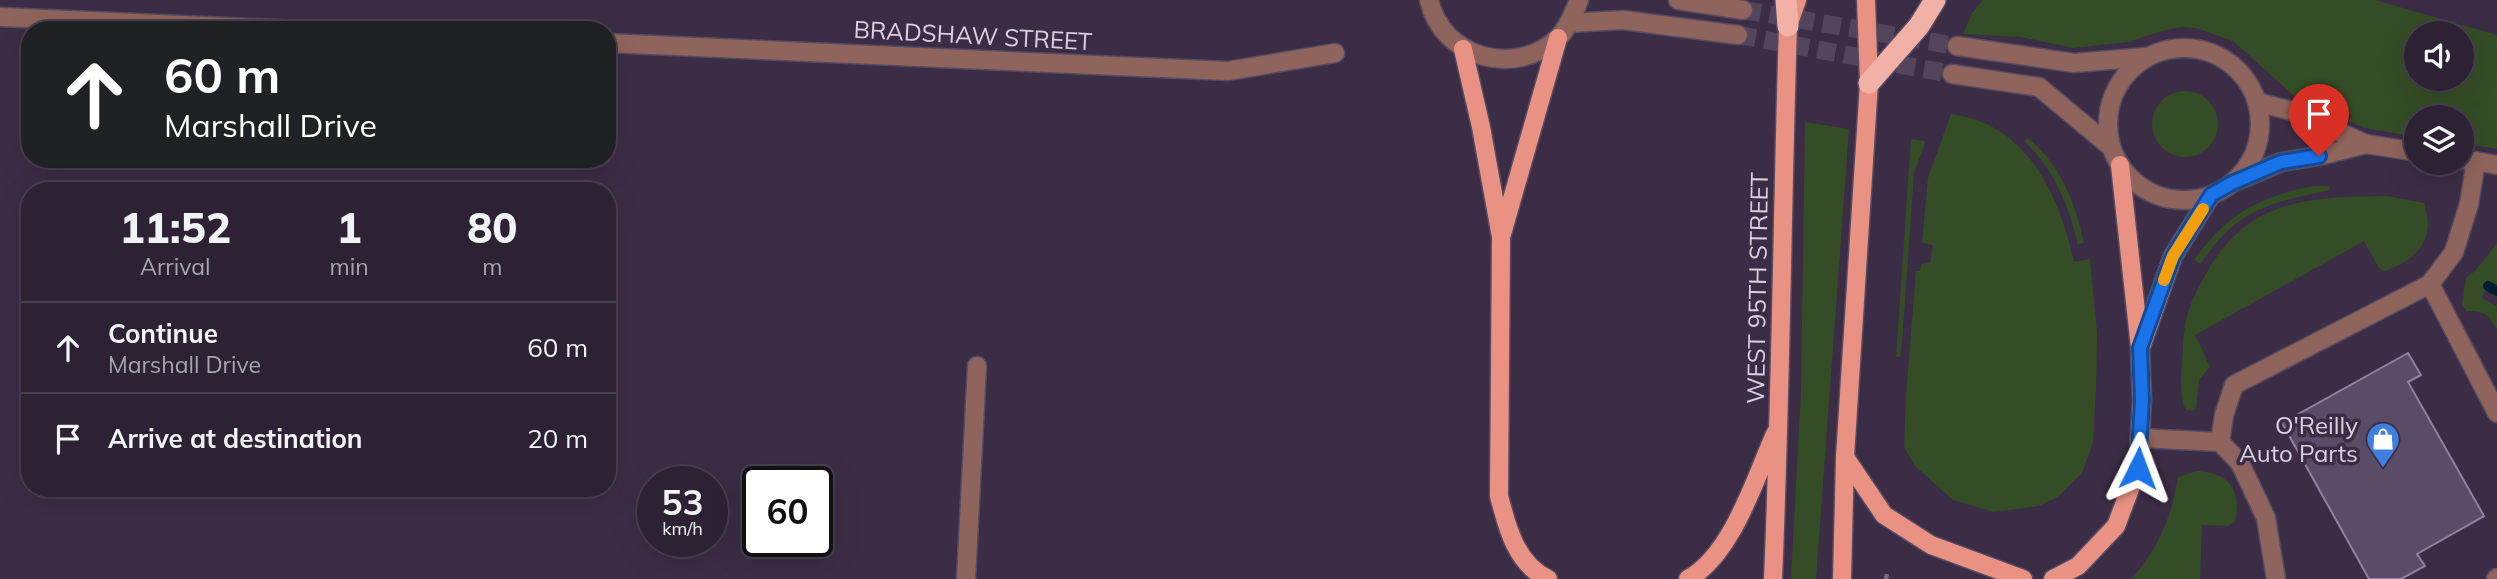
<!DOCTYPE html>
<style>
:root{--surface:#2c2234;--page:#382f40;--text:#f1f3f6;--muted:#a6a4ac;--line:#483f4f}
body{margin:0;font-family:Mulish,sans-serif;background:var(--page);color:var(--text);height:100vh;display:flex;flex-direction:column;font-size:26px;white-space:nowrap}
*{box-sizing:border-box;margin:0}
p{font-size:23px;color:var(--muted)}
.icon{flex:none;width:38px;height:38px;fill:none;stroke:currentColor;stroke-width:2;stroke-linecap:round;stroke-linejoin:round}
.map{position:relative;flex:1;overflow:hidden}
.drawer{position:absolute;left:21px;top:182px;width:595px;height:315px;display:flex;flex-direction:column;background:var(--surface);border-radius:28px;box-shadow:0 7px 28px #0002,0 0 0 2px var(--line)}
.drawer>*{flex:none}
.banner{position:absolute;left:21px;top:21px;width:595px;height:147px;border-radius:28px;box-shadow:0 7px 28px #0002,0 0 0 2px var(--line);background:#202124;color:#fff;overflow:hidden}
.fabs{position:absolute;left:2404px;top:21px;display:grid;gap:14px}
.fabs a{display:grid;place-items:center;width:70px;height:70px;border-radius:50%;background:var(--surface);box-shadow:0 7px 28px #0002,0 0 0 2px var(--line);font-size:35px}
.speed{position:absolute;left:637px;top:466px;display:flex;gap:14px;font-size:35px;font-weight:700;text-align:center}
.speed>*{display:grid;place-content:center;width:91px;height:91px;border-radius:50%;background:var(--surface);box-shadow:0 7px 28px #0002,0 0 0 2px var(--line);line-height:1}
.speed small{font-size:18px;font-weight:400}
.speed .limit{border:4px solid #111;border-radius:10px;background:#fff;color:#111}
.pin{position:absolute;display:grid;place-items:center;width:60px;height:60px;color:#fff;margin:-72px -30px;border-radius:50% 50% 50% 0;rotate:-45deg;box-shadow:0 0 7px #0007}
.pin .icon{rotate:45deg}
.me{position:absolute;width:77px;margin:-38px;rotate:3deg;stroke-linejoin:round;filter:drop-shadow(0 0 5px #0008)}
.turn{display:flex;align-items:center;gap:24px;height:147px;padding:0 28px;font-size:32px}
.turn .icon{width:91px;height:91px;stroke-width:2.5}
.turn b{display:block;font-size:49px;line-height:60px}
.eta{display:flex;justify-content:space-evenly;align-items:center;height:119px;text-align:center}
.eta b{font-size:42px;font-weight:800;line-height:49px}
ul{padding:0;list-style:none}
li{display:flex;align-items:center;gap:21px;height:91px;padding:0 28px;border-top:2px solid var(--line)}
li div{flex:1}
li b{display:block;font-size:26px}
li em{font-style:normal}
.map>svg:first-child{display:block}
.green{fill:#354d26;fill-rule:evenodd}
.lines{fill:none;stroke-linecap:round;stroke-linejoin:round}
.stream{stroke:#001e32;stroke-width:10}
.building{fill:#5a4c66;stroke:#91819e;stroke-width:2}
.minor-tunnel{stroke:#53465c;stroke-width:18;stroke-dasharray:18 9;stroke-linecap:butt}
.minor-casing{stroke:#574b61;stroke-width:21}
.major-casing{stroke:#574b61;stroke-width:21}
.highway-casing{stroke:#574b61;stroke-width:24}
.path{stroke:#786c80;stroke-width:4.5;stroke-dasharray:5 3.5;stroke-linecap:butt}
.minor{stroke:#8f645c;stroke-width:18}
.major{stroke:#e99183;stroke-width:18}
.highway{stroke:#f2b1a6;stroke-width:21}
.route-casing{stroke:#114b97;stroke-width:18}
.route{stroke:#1a73e8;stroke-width:12}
.slow{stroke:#f59e0b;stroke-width:12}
.labels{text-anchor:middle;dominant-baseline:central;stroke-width:7;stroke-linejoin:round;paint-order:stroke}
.street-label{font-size:24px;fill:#d9d1e0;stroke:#3b2d45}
.poi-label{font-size:24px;fill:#d9d1e0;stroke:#3b2d45;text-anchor:end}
</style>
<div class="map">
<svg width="2497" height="579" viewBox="0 0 2497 579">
<rect width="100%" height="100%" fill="#3b2d45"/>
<g class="green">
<path d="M1983 0H2375L2497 35V149L2462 143V117H2417V137L2365 128 2349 121 2352 115 2342 111 2340 118 2318 112 2293 95 2233 41 2196 28 2181 27 2162 31 2128 42 2073 48 2021 37 1963 34 1972 13ZM2417 33H2462V79H2417Z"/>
<circle cx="2185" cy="124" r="33"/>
<path d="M1951 114C2028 124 2059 195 2074 262L2090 259 2097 333 2096 388 2093 442 2088 457 2082 473 2059 496 2039 506 1994 512 1953 500 1915 466 1904 447 1906 395 1916 271H1920L1921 264 1930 263 1933 245 1922 243 1928 178Z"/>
<path d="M1805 122 1849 129 1816 579H1791L1801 391Z"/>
<path d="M2027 138C2060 162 2075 203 2084 242L2078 245C2069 206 2054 169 2024 141Z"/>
<path d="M1911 139 1924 141 1925 143 1914 173 1901 356 1896 357Z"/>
<path d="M2314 186H2329L2330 190C2270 203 2236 209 2201 264L2194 260C2226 215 2260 196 2314 186Z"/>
<path d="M2387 196 2424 203C2436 239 2418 260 2384 271L2379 268 2364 241 2195 335 2210 367 2199 380 2196 409 2193 411 2186 410C2178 397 2182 362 2183 347 2185 312 2191 301 2207 272 2249 198 2310 197 2387 196Z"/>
<path d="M2497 243V286L2489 283 2482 298 2497 306V330C2487 312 2486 312 2466 311L2462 304 2466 278 2476 270Z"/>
<path d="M2197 471C2229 473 2242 489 2235 522L2228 526 2202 525 2200 579H2132C2159 546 2171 519 2178 477Z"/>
</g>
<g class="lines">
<path class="stream" d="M2488 286 2497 291"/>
</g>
<path class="building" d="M2408 353 2421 375 2408 382 2484 516 2417 554 2425 566 2401 579H2369L2282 423Z"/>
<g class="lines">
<g class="minor-tunnel">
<path d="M1743 10 1957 46"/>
<path d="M1738 35 1952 74"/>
</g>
<g class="minor-casing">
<g id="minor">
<path d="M1429 0C1442 58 1515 78 1558 38 1568 28 1574 13 1579 0"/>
<path d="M1678 0 1743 10"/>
<path d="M0 17 298 30"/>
<path d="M1569 23 1623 20 1738 35"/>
<path d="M607 43 1228 71 1335 53"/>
<path d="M1957 46 2074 63 2146 57"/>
<circle cx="2184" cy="124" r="76"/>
<path d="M1952 74 2039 87 2111 147"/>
<path d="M2257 102 2292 111 2366 144 2417 152"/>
<path d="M2462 159 2497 165"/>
<path d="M2239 180 2281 162 2319 156 2366 144"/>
<path d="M2430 284 2454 252 2469 204 2476 161"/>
<path d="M2140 438 2220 442 2240 463 2266 518 2276 579"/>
<path d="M2220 442 2224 415 2234 385 2430 284 2497 413"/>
<path d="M966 579 977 366"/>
<path d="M2496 579 2497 578"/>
</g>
</g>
<g class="major-casing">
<g id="major">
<path d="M1463 49 1481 127 1501 237 1499 496C1507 527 1516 564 1548 579"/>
<path d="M1502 234 1558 38"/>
<path d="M2142 344 2173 256 2211 195"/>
<path d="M1845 457 1884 515 1931 545 2023 579"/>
<path d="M1688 579C1732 555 1755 479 1775 434"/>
<path d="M1773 579C1781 395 1782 211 1788 26L1797 0"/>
<path d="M1842 579 1845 457 1869 83 1866 0"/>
<path d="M2053 579 2078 566 2116 526 2138 468 2142 400 2140 348 2120 165"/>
</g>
</g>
<g class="highway-casing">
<g id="highway">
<path d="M1786 0 1788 26"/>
<path d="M1869 83 1919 26 1935 0"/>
</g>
</g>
<path class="path" d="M1886 579 1887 573"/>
<use href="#minor" class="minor"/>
<use href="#major" class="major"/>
<use href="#highway" class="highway"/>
</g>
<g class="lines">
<g class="route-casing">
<path id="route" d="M2138 468 2142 400 2140 348 2173 256 2211 195 2232 183 2281 162 2319 156"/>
</g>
<use href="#route" class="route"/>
<path class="slow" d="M2164 280 2173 256 2203 209"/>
</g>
<defs>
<g id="shop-pin" transform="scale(1.75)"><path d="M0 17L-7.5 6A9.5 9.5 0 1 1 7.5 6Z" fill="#3f7fe0" stroke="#3b2d45"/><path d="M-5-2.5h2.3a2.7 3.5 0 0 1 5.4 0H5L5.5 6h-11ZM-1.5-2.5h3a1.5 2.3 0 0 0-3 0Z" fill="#fff"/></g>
</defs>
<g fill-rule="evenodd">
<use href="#shop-pin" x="2383" y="439"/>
</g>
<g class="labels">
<g class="street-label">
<text transform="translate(973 35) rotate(3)">BRADSHAW STREET</text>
<text transform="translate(1757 288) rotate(-89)">WEST 95TH STREET</text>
</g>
<g class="poi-label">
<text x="2358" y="425">O'Reilly<tspan x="2358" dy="28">Auto Parts</tspan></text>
</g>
</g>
</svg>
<div class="fabs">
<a><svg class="icon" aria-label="sound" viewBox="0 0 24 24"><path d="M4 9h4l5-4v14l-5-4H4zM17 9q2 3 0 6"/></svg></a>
<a><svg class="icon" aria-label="layers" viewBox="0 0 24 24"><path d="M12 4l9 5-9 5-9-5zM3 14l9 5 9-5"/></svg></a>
</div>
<div class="speed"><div>53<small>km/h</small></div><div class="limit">60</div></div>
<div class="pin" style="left:2319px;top:156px;background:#d93025"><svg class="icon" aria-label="arrive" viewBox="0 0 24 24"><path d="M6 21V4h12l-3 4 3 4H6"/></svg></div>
<svg class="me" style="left:2138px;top:468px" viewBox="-20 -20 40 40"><path d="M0-17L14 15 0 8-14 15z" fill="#1a73e8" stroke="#fff" stroke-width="4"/></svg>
<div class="banner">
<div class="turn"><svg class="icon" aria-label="ahead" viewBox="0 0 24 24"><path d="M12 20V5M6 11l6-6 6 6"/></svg><div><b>60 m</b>Marshall Drive</div></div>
</div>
<section class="drawer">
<div class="eta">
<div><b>11:52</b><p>Arrival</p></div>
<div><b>1</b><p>min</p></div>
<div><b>80</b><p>m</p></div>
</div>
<ul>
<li><svg class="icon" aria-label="ahead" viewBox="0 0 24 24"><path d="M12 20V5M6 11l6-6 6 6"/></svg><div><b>Continue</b><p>Marshall Drive</p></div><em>60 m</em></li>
<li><svg class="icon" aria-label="arrive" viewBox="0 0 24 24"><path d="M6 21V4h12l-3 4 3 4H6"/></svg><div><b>Arrive at destination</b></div><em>20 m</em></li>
</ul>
</section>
</div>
